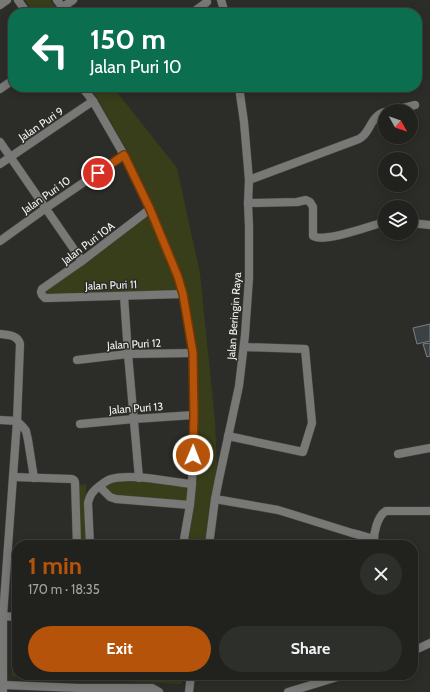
<!DOCTYPE html>
<meta charset="utf-8">
<style>
:root{--surface:#21221e;--page:#2d2f2b;--text:#f1f3f6;--muted:#a2a4a4;--line:#3e3f3c;--accent:#b45309}
body{margin:0;font-family:Cabin,sans-serif;background:var(--page);color:var(--text);height:100vh;display:flex;flex-direction:column;font-size:15px;white-space:nowrap}
*{box-sizing:border-box;margin:0}
p{font-size:13px;color:var(--muted)}
.icon{flex:none;width:22px;height:22px;fill:none;stroke:currentColor;stroke-width:2;stroke-linecap:round;stroke-linejoin:round}
.map{position:relative;flex:1;overflow:hidden}
.sheet{position:absolute;left:12px;top:540px;width:406px;height:140px;display:flex;flex-direction:column;background:var(--surface);border-radius:16px;box-shadow:0 2px 10px #0003,0 0 0 1px var(--line)}
.sheet>*{flex:none}
.banner{position:absolute;left:8px;top:8px;width:414px;height:84px;border-radius:16px;box-shadow:0 2px 10px #0003,0 0 0 1px var(--line);background:#0b6e4f;color:#fff;overflow:hidden}
.needle{width:26px;rotate:130deg}
.controls{position:absolute;left:378px;top:104px;display:grid;gap:8px}
.controls a{display:grid;place-items:center;width:40px;height:40px;border-radius:50%;background:var(--surface);box-shadow:0 2px 10px #0003,0 0 0 1px var(--line);font-size:20px}
.pin{position:absolute;display:grid;place-items:center;width:34px;height:34px;color:#fff;margin:-17px;border:2px solid #fff;border-radius:50%;box-shadow:0 1px 4px #0007}
.me{position:absolute;width:44px;margin:-22px;rotate:1deg;stroke-linejoin:round;filter:drop-shadow(0 0 3px #0008)}
.turn{display:flex;align-items:center;gap:14px;height:84px;padding:0 16px;font-size:18px}
.turn .icon{width:52px;height:52px;stroke-width:2.5}
.turn b{display:block;font-size:28px;line-height:34px}
.round{display:grid;place-items:center;flex:none;width:42px;height:42px;border-radius:21px;background:var(--page)}
.headline{display:flex;align-items:center;justify-content:space-between;height:68px;padding:0 16px}
h1{font-size:24px;font-weight:700;line-height:30px;color:var(--accent)}
.cta{display:flex;gap:8px;margin-top:auto;padding:8px 16px}
.cta a{flex:1;height:46px;border-radius:24px;background:var(--accent);color:#fff;font-size:16px;font-weight:700;line-height:46px;text-align:center}
.cta a+a{background:var(--page);color:var(--text)}
.map>svg:first-child{display:block}
.green{fill:#383d1a}
.building{fill:#3c4144;stroke:#7a7f83}
.lines{fill:none;stroke-linecap:round;stroke-linejoin:round}
.minor-casing{stroke:#484944;stroke-width:9}
.minor{stroke:#787976;stroke-width:8}
.route-casing{stroke:#753606;stroke-width:10}
.route{stroke:#b45309;stroke-width:7}
.labels{text-anchor:middle;dominant-baseline:central;stroke-width:3;stroke-linejoin:round;paint-order:stroke}
.street-label{font-size:11px;fill:#f1f2ef;stroke:#2c2d28}
</style>
<div class="map">
<svg width="430" height="692" viewBox="0 0 430 692">
<rect width="100%" height="100%" fill="#2c2d28"/>
<g class="green">
<path d="M25 0H50L60 13H34Z"/>
<path d="M89 87H113L177 168 200 273 215 421 217 465 210 504 205 545H186L198 367 187 292 154 207 128 152 97 98Z"/>
<path d="M149 214 179 290 46 296 45 291Z"/>
<path d="M119 479 190 485 189 503 111 496 101 487Z"/>
<path d="M86 484 88 545H80L78 485Z"/>
<path d="M11 624 17 625V675H183L182 684 12 676Z"/>
</g>
<g class="building">
<path d="M130 87H143L134 93Z"/>
<path d="M430 324V341L417 344 413 328Z"/>
<path d="M430 343V356L427 357 423 344Z"/>
</g>
<g class="lines">
<g class="minor-casing">
<g id="minor">
<path d="M18 0 27 13"/>
<path d="M57 0 67 13"/>
<path d="M221 0 225 13"/>
<path d="M0 5 7 0"/>
<path d="M63 7 73 0"/>
<path d="M192 13 207 2"/>
<path d="M82 87 93 101 124 155 150 209 178 277 183 294 193 353 194 415 192 484 190 505 183 545"/>
<path d="M0 89 13 80"/>
<path d="M391 111 415 105"/>
<path d="M0 142 82 261"/>
<path d="M0 164 93 101"/>
<path d="M249 180 359 139C361 138 363 136 364 135 371 127 373 115 385 112"/>
<path d="M248 203 297 202 306 200 310 202 313 207V236C324 243 367 227 381 223L385 224"/>
<path d="M150 209 82 261 42 289 41 292 42 295 45 298H48L183 294"/>
<path d="M411 223 430 225"/>
<path d="M0 241 46 208 124 155"/>
<path d="M124 296 128 354 139 478"/>
<path d="M0 334C8 335 18 335 20 344L17 421 3 616V692"/>
<path d="M77 360 128 354 193 353"/>
<path d="M0 420 17 421 23 427 26 431 28 440 34 478"/>
<path d="M80 424 134 419 194 415"/>
<path d="M228 436 303 452 312 423 305 349 244 347"/>
<path d="M398 454 430 448"/>
<path d="M13 477 72 479 74 480 75 482 77 545"/>
<path d="M100 487 110 497 116 499 190 505"/>
<path d="M215 499 278 510 352 533 360 535 374 539"/>
<path d="M90 545 88 503C89 499 90 495 93 492 96 488 107 480 111 479 132 473 169 482 192 484"/>
<path d="M209 545 215 499 219 479 239 386 245 335 249 278V227L248 203 249 180 244 122 239 87"/>
<path d="M374 545C373 535 377 516 386 511H430"/>
<path d="M0 616 17 617"/>
<path d="M413 651 430 643"/>
<path d="M3 685 79 688H152L159 692"/>
<path d="M189 692 191 675"/>
<path d="M288 692 344 675"/>
</g>
</g>
<use href="#minor" class="minor"/>
</g>
<g class="lines">
<g class="route-casing">
<path id="route" d="M98 173 124 155 150 209 178 277 183 294 193 353 194 415 193 455"/>
</g>
<use href="#route" class="route"/>
</g>
<g class="labels">
<g class="street-label">
<text transform="translate(41 124) rotate(-34)">Jalan Puri 9</text>
<text transform="translate(46 195) rotate(-35)">Jalan Puri 10</text>
<text transform="translate(88 243) rotate(-37)">Jalan Puri 10A</text>
<text transform="translate(111 285) rotate(-2)">Jalan Puri 11</text>
<text transform="translate(234 316) rotate(-86)">Jalan Beringin Raya</text>
<text transform="translate(134 344) rotate(-3)">Jalan Puri 12</text>
<text transform="translate(136 408) rotate(-4)">Jalan Puri 13</text>
</g>
</g>
</svg>
<div class="controls">
<a><svg class="needle" viewBox="-14 -14 28 28"><path d="M0-13l5 13h-10z" fill="#e53935"/><path d="M0 13l5-13h-10z" fill="#a2a4a4"/></svg></a>
<a><svg class="icon" aria-label="search" viewBox="0 0 24 24"><circle cx="10" cy="10" r="6"/><path d="M15 15l6 6"/></svg></a>
<a><svg class="icon" aria-label="layers" viewBox="0 0 24 24"><path d="M12 4l9 5-9 5-9-5zM3 14l9 5 9-5"/></svg></a>
</div>
<div class="pin" style="left:98px;top:173px;background:#d93025"><svg class="icon" aria-label="arrive" viewBox="0 0 24 24"><path d="M6 21V4h12l-3 4 3 4H6"/></svg></div>
<svg class="me" style="left:193px;top:455px" viewBox="-20 -20 40 40"><circle r="17" fill="#b45309" stroke="#fff" stroke-width="3"/><path d="M0-11L8 9 0 5-8 9z" fill="#fff"/></svg>
<div class="banner">
<div class="turn"><svg class="icon" aria-label="left" viewBox="0 0 24 24"><path d="M17 20v-9H6M10 6l-5 5 5 5"/></svg><div><b>150 m</b>Jalan Puri 10</div></div>
</div>
<section class="sheet">
<div class="headline"><div><h1>1 min</h1><p>170 m · 18:35</p></div><a class="round"><svg class="icon" aria-label="close" viewBox="0 0 24 24"><path d="M6 6l12 12M18 6L6 18"/></svg></a></div>
<div class="cta"><a>Exit</a><a>Share</a></div>
</section>
</div>
